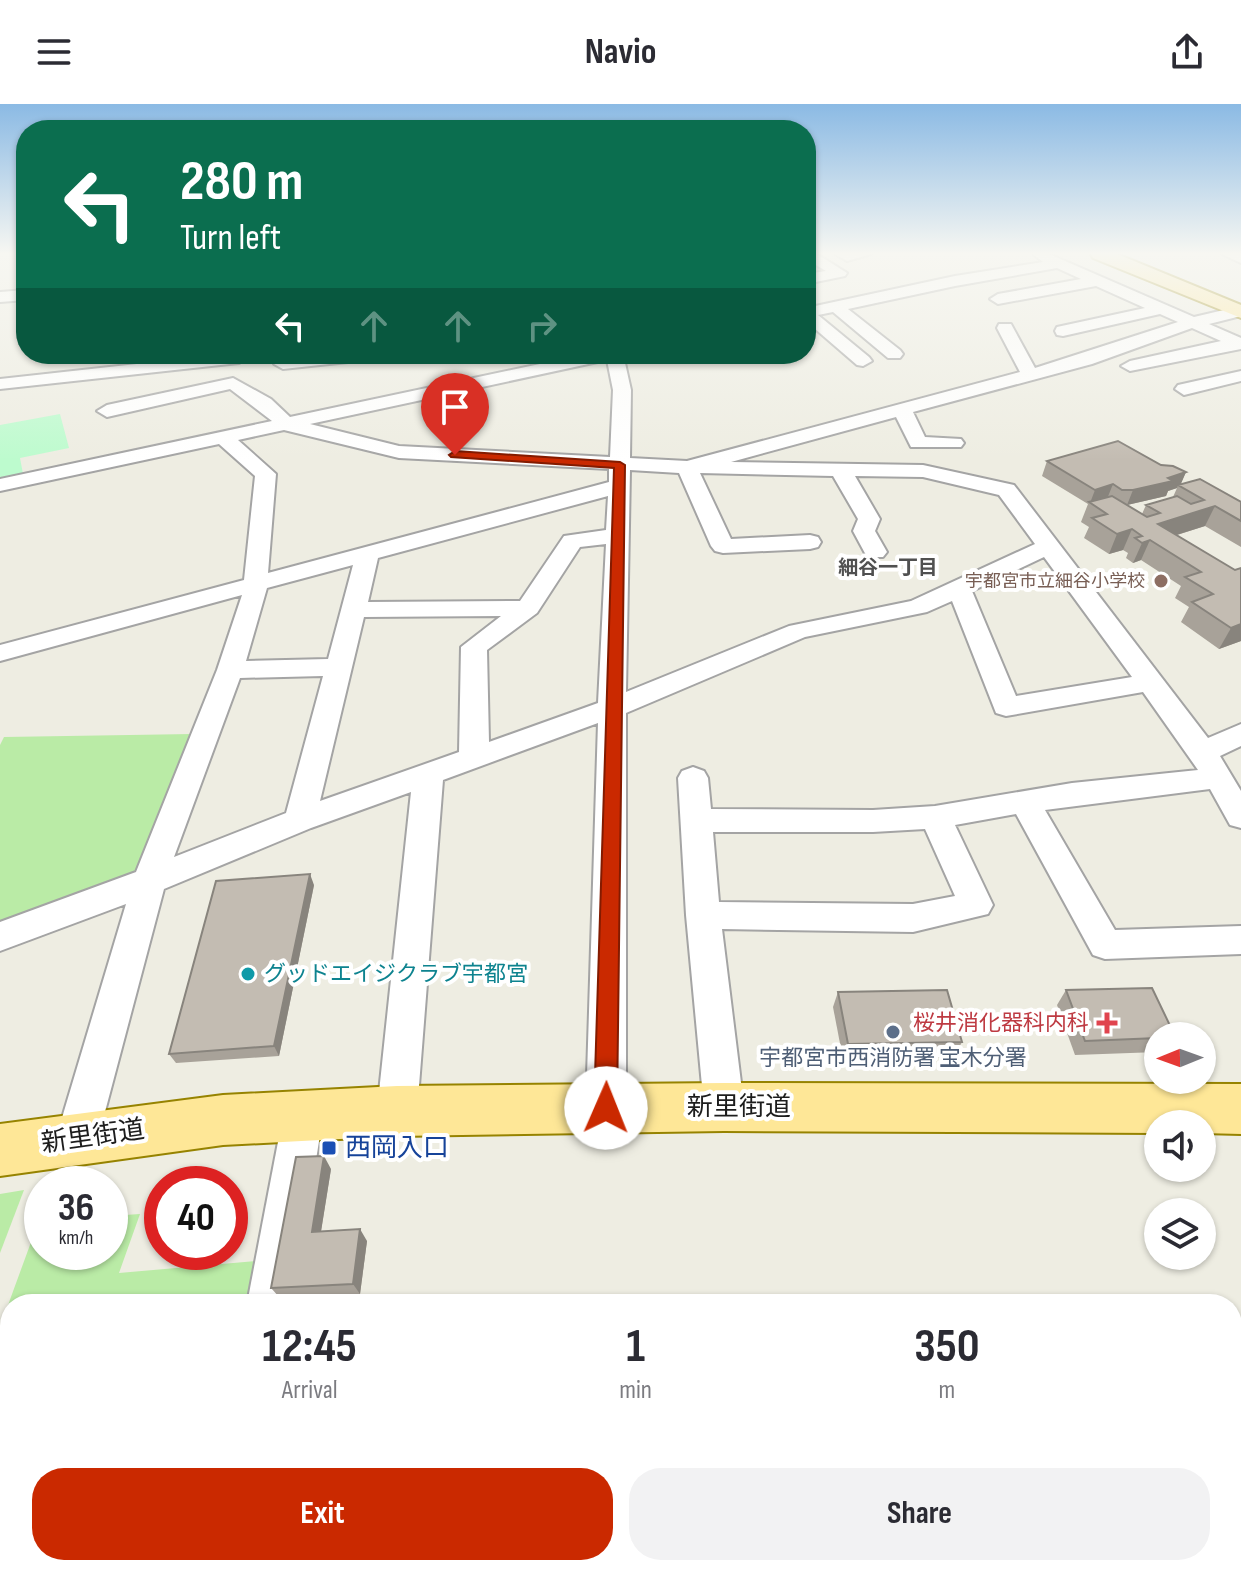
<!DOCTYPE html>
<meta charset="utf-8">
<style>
:root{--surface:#fff;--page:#f2f2f3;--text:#2b2b33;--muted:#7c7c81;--accent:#ca2900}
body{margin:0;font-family:"Sofia Sans Condensed","Noto Sans JP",sans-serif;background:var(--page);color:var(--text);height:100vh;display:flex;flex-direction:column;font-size:30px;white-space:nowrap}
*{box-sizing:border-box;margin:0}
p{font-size:26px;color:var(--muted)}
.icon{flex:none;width:44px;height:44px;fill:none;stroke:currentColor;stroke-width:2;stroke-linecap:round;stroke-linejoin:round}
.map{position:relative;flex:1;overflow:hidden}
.side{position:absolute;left:0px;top:1190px;width:1242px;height:282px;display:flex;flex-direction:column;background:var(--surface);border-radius:32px 32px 0 0;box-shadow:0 2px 6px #0004}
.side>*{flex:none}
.top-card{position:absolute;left:16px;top:16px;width:800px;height:244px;border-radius:32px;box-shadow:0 2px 6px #0004;background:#0b6e4f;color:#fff;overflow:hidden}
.needle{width:52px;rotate:269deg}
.controls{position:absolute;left:1144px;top:918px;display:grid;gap:16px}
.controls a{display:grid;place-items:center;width:72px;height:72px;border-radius:50%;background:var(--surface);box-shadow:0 2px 6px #0004;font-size:40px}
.speed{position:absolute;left:24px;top:1062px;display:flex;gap:16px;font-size:40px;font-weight:700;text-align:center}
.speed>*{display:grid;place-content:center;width:104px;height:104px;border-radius:50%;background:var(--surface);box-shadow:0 2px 6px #0004;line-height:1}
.speed small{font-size:20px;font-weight:400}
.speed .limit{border:12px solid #d22;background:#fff;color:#111}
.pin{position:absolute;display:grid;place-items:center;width:68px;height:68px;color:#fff;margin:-82px -34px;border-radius:50% 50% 50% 0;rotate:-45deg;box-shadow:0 0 8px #0007}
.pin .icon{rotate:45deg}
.me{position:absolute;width:88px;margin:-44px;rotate:1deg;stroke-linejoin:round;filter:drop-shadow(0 0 6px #0008)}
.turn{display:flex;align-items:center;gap:28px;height:168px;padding:0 32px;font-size:36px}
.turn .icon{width:104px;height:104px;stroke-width:2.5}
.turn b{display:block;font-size:56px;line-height:68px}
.lanes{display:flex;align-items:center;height:76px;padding:0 32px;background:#0003;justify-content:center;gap:40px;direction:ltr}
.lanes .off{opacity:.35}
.eta{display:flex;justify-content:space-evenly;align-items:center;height:136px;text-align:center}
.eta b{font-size:48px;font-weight:700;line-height:56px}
.cta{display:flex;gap:16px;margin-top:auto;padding:16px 32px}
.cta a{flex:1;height:92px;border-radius:32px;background:var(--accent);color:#fff;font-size:32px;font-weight:700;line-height:92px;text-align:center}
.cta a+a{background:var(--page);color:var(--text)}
header{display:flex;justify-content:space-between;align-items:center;height:104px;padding:0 32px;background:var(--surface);font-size:36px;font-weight:700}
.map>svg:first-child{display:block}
.grass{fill:#baeba6}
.park{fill:#bdfbce}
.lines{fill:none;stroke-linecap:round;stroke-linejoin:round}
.minor-casing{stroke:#a4a4a4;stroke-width:4}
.major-casing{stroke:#968300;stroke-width:4}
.minor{fill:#fff;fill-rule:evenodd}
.major{fill:#fee797;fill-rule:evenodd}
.wall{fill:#a8a299;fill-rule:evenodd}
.shaded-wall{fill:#88847d}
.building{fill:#c3bcb2;stroke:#88847d;stroke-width:2}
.route{fill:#ca2900;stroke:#831b00;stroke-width:2}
.education-dot{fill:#8d6e63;stroke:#fff;stroke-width:3}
.culture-dot{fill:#0f9aa8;stroke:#fff;stroke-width:3}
.health-dot{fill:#e0444e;stroke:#fff;stroke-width:3}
.service-dot{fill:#5c6f8a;stroke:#fff;stroke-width:3}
.transit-dot{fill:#1a4fb4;stroke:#fff;stroke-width:3}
.labels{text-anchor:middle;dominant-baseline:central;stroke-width:8;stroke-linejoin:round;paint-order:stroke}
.far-education-label{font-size:18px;fill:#785e54;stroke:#fff;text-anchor:end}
.far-neighbourhood-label{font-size:20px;font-weight:bold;fill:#505050;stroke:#fff}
.culture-label{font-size:22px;fill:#0d838f;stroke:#fff;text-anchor:start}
.health-label{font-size:22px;fill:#be3a42;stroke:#fff;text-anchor:end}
.service-label{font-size:22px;fill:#4e5e75;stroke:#fff}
.near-street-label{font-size:26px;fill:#1d1d1d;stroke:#fff}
.near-transit-label{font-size:26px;fill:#164399;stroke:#fff;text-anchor:start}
</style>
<header><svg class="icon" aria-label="menu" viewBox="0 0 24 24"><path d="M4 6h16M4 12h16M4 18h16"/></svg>Navio<svg class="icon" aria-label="share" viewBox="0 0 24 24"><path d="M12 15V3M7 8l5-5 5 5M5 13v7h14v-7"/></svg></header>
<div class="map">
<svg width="1241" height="1471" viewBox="0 0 1241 1471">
<rect width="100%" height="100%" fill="#eeede2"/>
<g class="grass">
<path d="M192 630 134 771 0 822V641L4 633Z"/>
<path d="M24 1086 0 1149V1090Z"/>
<path d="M140 1110 119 1169 267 1156 259 1200H10V1462H210L208 1471H0V1223L38 1119H42V1148H110V1112Z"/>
</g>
<path class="park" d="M60 310 69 344 20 354 23 370 0 375V321Z"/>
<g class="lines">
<g class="minor-casing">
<g id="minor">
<path d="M806 150H817L847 169 845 172 806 180V170L826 167 806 155Z"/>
<path d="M835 150H871L847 157Z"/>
<path d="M1033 150H1049L1194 213 1241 202V212L1209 220 1241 234V245L1130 267 1121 262 1130 257 1221 237 1192 224 1092 260 913 308 925 333 961 335 964 339 961 343H911L896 313 731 358 923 361 1014 381 1208 634 1241 620V642L1220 652 1241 687V724L1230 721 1210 685 1045 706 1115 826 1241 822V850L1105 855 1093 851 1016 710 955 721 993 801 988 810 913 828 722 825 744 1003 738 1016 724 1022 710 1016 704 1003 686 811 678 674 682 667 693 663 704 667 708 674 711 705 873 706 935 702 1072 679 1198 666 1143 588 1006 612 996 609 952 497 927 508 805 533 626 609V1004L620 1017 606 1023 592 1017 586 1004 598 619 443 676 417 1007 411 1020 397 1026 383 1020 377 1007 411 688 311 724 164 785 98 1034 92 1048 77 1054 62 1048 56 1034 126 800 0 847V818L136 768 217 566 242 491 0 557V541L244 476 255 372 219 340 0 387V375L272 317 230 285 107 313 97 307 107 301 233 274 271 295 290 313 587 250H623L631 286 630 354 687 357 1020 268 997 224 999 220H1011L1035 264 1178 218 1160 210 1063 232 1057 231 1055 227 1057 223 1145 204 1096 182 998 200 990 195 998 190 1081 175 1057 164 955 182 848 205 900 246 903 250 900 254H888L833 208 818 211 869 253 872 257 863 262 857 261 806 217V204L955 172 1043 158ZM607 256 613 286 610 353 399 342 310 320ZM284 326 399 354 609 365V378L268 469 276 370 238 336ZM630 366 679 369 711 442 715 447 723 449 810 445 818 443 821 438 818 433 810 431 731 435 700 369 833 372 858 415 853 427 867 453H883L887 448 875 427 880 415 855 372 923 373 999 391 1035 440 911 497 789 522 626 588ZM608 392 606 426 564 432 520 497 368 498 378 454ZM606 440 598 599 489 638 487 546 537 509 580 443ZM1044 453 1132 573 1016 592 972 487ZM353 461 328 555 246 557 267 484ZM501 512 461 543 459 648 320 697 364 513ZM323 572 286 709 174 753 240 574ZM925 725 955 792 913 800 719 798 713 728H873Z"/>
<path d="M1222 150H1241V159Z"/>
<path d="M26 186V196L0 198V188Z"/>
<path d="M228 250H244L248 254 239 259 0 285V275Z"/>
<path d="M327 250H385L376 255 283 265 274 260 283 255Z"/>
<path d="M1241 267V277L1184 291 1175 285 1178 281Z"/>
<path d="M303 993 317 999 323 1012 293 1200H247L283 1012 289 999Z"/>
<path d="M199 1462H253L251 1471H197Z"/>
</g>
</g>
<g class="major-casing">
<g id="major">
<path d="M1091 150H1117L1241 201V214L1093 154Z"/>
<path d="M724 979 1241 980V1030L1202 1029V1020H1158V1029L724 1027 397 1032 223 1041 0 1072V1020L223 991 397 982Z"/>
</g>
</g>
<use href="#minor" class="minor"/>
<use href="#major" class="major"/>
</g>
<g class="wall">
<path d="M1047 357 1161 361 1186 368 1180 381 1241 398V443L1205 422 1177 431 1235 466 1241 537 1219 545 1181 518 1189 503 1175 494 1181 482 1141 456 1133 459 1126 454 1128 449 1123 446 1109 450 1084 434 1089 423 1081 418 1088 400 1042 372ZM1177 384 1173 393 1146 401 1142 410 1127 401 1166 392 1168 387Z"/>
<path d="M314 781 279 952 176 959 169 950Z"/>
<path d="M1066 886 1158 932V948L1075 951 1057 901Z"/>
<path d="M838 888 962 938 954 953 843 955 833 903Z"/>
<path d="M331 1065 321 1127 367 1137 360 1190 280 1194 271 1184Z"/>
</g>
<g class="shaded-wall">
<path d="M1186 368 1180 382 1178 381 1177 384 1168 387 1166 392 1127 401 1133 386Z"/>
<path d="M1113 380 1107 395 1090 399 1095 386Z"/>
<path d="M1215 402 1205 422 1154 438 1158 420Z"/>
<path d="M1132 425 1123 446 1109 450 1117 430Z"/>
<path d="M1150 436 1141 456 1133 459 1142 439Z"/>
<path d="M1241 520V537L1219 545 1231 524Z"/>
<path d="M310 770 314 781 279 952 274 942Z"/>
<path d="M324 1052 331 1065 319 1140 312 1128Z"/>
<path d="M360 1125 367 1137 360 1190 353 1180Z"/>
</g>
<g class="building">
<path d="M1118 337 1161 361 1173 362 1186 368 1168 374 1173 377 1133 386H1122L1113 380 1095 386 1047 357Z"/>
<path d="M1200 375 1241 398V417L1215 402 1158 420 1235 466 1241 464V520L1231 524 1192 498 1213 490 1185 473 1201 468 1150 436 1142 439 1135 434 1142 432 1132 425 1117 430 1092 414 1107 410 1089 398 1112 392 1147 413 1160 409 1146 401 1177 392 1191 400 1204 396 1178 381Z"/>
<path d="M310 770 274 942 169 950 216 777Z"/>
<path d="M1152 884 1175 932H1158V934L1085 937 1066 886Z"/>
<path d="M947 886 962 938 848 940 838 888Z"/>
<path d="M324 1052 312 1128 360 1125 353 1180 271 1184 296 1053Z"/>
</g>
<linearGradient id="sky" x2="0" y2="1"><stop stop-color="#8bbae4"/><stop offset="0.42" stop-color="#f7f7f2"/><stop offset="1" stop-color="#f7f7f2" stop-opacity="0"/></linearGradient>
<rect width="1241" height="356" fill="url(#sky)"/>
<path class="route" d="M455 347 620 358 625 361 617 1004 614 1012 606 1015 598 1012 594 1004 614 364 451 353 449 351Z"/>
<circle class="education-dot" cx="1161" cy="477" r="8"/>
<circle class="culture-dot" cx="248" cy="870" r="8"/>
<path class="health-dot" d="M1103 907h8v8h8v8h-8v8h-8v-8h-8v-8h8z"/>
<circle class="service-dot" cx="893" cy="928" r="8"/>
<rect class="transit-dot" x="321" y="1036" width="16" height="16" rx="4"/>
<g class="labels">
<g class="far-education-label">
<text x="1145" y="477">宇都宮市立細谷小学校</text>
</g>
<g class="far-neighbourhood-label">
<text x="888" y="464">細谷一丁目</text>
</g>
<g class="culture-label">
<text x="264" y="870">グッドエイジクラブ宇都宮</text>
</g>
<g class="health-label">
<text x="1089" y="919">桜井消化器科内科</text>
</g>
<g class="service-label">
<text x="893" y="954">宇都宮市西消防署 宝木分署</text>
</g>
<g class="near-street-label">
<text x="739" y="1003">新里街道</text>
<text transform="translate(93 1033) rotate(-8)">新里街道</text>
</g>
<g class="near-transit-label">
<text x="345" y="1044">西岡入口</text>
</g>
</g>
</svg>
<div class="controls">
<a><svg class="needle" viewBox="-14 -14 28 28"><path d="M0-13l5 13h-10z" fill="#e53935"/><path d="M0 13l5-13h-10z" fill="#7c7c81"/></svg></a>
<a><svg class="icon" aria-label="sound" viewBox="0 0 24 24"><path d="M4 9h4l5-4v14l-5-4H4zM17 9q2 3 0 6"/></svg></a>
<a><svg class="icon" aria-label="layers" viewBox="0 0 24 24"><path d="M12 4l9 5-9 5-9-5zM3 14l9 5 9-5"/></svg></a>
</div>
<div class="speed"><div>36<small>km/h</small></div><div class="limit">40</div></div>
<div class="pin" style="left:455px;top:351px;background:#d93025"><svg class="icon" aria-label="arrive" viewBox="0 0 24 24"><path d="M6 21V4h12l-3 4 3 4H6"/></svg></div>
<svg class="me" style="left:606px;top:1004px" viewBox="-20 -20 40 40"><circle r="19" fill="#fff"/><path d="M0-13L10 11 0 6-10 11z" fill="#ca2900"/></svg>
<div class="top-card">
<div class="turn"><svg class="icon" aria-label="left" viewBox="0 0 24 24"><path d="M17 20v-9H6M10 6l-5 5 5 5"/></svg><div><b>280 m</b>Turn left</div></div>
<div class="lanes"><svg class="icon" aria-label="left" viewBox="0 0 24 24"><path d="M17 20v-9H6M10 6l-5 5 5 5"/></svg><svg class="icon off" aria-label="ahead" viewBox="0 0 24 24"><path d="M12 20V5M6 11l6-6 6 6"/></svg><svg class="icon off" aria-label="ahead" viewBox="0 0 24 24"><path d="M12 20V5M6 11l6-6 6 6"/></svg><svg class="icon off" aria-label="right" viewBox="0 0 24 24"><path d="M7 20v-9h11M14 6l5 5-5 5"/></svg></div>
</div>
<section class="side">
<div class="eta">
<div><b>12:45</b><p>Arrival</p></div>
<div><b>1</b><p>min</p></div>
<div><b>350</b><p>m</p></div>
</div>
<div class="cta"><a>Exit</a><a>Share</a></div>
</section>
</div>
